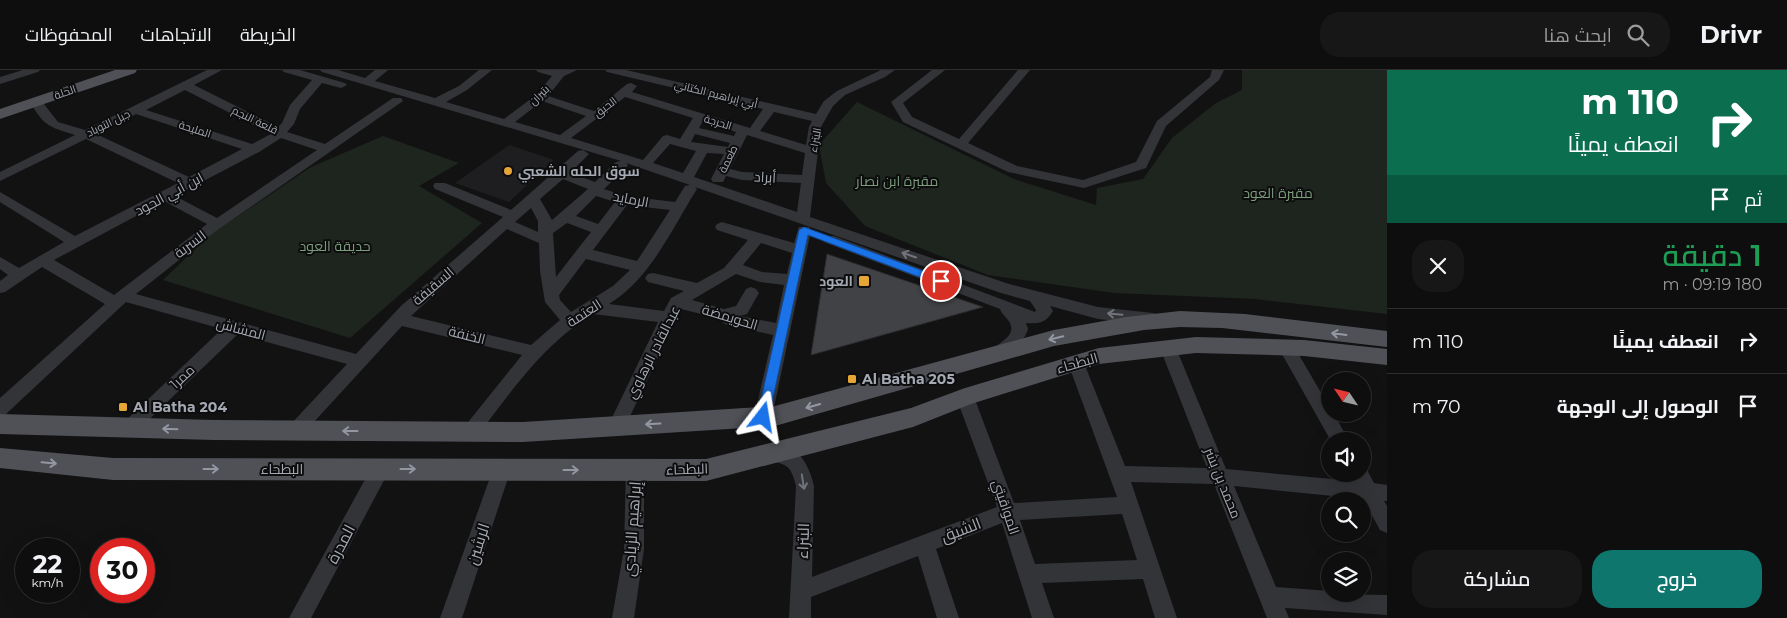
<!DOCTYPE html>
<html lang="ar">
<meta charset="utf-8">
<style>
:root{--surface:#0e0e0e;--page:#171717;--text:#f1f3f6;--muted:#9b9c9e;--line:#2e2e2e;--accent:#0f766e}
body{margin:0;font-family:Montserrat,Cairo,sans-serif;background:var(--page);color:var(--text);direction:rtl;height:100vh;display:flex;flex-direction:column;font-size:19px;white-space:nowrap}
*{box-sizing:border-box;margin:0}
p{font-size:16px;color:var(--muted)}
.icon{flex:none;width:28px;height:28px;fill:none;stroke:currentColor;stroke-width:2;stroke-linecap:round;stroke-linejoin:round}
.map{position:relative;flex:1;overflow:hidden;direction:ltr}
.drawer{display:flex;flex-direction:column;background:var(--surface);width:400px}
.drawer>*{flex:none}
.top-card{background:#0b6e4f;color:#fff;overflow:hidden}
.needle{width:32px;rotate:305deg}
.buttons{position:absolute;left:1321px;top:302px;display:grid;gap:10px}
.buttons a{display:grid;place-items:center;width:50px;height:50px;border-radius:50%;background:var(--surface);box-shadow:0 5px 20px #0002,0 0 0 1px var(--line);font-size:25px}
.speed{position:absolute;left:15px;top:468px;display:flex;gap:10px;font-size:25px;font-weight:700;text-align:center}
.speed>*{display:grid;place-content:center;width:65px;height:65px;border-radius:50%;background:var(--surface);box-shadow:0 5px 20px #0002,0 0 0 1px var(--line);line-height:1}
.speed small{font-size:12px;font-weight:400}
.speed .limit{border:8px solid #d22;background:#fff;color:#111}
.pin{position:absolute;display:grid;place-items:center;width:42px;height:42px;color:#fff;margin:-21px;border:2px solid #fff;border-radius:50%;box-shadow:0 1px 5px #0007}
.me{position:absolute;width:55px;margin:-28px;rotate:14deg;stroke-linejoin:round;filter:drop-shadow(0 0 4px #0008)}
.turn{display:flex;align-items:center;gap:18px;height:105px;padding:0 25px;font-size:22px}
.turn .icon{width:65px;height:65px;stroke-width:2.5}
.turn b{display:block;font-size:35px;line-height:42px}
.then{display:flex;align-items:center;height:48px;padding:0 25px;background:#0003;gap:10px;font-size:19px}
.round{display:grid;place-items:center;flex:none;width:52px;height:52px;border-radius:20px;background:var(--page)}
.overview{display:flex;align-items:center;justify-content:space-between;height:85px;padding:0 25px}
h1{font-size:30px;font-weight:600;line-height:38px;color:#1e9e55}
.cta{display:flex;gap:10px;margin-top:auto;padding:10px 25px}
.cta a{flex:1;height:58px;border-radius:20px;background:var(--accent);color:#fff;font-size:20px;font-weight:600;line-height:58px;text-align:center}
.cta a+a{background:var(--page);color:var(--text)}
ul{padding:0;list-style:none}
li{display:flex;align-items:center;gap:15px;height:65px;padding:0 25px;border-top:1px solid var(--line)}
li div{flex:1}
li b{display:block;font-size:19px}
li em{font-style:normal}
header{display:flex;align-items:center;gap:30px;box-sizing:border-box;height:70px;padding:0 25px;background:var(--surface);border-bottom:1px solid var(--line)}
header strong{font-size:24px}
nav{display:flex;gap:28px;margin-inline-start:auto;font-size:18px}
.search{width:350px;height:45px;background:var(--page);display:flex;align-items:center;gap:12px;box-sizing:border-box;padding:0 18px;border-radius:20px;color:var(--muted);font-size:19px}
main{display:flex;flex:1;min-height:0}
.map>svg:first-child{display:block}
.built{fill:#1e1e20}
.green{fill:#1e251f}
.building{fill:#414246;stroke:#2c2c2f}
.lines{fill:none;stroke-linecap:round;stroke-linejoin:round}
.minor{fill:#333438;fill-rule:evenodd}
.major{fill:#4f5157;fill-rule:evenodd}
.oneway{stroke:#71747c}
.oneway2{stroke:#9397a1}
.route{fill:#1a73e8;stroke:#114b97}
.poi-dot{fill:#e6a636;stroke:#0d0d0e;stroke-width:2}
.labels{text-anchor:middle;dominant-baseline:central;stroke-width:4;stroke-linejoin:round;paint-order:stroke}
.far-street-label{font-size:11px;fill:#a4a9b3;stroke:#0d0d0e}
.poi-label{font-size:14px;font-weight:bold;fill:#a4a9b3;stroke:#0d0d0e;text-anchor:start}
.street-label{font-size:14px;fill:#a4a9b3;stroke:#0d0d0e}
.park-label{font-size:14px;fill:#7c9d7d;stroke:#0d0d0e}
.near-street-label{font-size:16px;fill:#a4a9b3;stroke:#0d0d0e}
</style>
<header>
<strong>Drivr</strong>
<div class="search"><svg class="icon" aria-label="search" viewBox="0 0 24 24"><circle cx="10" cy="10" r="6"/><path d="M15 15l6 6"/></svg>ابحث هنا</div>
<nav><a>الخريطة</a><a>الاتجاهات</a><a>المحفوظات</a></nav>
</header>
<main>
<section class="drawer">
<div class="top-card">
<div class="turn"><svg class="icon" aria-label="right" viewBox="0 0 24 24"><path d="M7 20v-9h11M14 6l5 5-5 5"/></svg><div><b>110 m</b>انعطف يمينًا</div></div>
<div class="then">ثم<svg class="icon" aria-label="arrive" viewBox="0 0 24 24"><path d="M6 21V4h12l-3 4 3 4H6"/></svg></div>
</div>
<div class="overview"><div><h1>1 دقيقة</h1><p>180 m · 09:19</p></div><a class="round"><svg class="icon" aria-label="close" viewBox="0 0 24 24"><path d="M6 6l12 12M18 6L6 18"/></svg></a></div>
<ul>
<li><svg class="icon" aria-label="right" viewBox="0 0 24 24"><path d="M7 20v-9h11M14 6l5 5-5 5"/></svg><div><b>انعطف يمينًا</b></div><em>110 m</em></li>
<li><svg class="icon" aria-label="arrive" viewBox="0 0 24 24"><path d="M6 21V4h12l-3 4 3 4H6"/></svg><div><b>الوصول إلى الوجهة</b></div><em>70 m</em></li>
</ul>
<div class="cta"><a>خروج</a><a>مشاركة</a></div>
</section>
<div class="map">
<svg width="1387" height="548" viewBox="0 0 1387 548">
<rect width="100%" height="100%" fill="#121213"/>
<path class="built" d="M509 75 554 90 509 132 455 113Z"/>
<g class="green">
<path d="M1242 0H1387V244L1255 229 1114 223 988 205 865 156 826 113 819 75 857 32 1014 109 1096 135 1097 118 1143 109 1172 68 1216 33 1242 20Z"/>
<path d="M383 66 459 93 419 116 482 153 350 268 163 210 210 165 311 97Z"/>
</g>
<path class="building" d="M827 184 983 237 811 285Z"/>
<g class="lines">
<g class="minor">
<path d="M23 0H40L38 2 0 14V7Z"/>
<path d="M207 0H222L194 15 278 57 282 53 290 35 312 10 284 2 282 0H300L345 13 347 15 341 18 322 13 300 39 294 54 287 62 325 74 393 28H401L403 31 212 164 136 224 356 284 401 236 503 147 435 119 433 116 435 113H445L511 140 578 81 583 80 589 84 570 103 595 112 616 92 621 91 322 2 320 0H338L365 8 375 0H388L375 11 435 28 459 16 479 0H492L467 20 446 32 504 49 536 25 552 6 538 2 536 0H577L564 6 548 26 594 41 627 14 631 13 637 16 632 22 750 58 763 39 607 2 605 0H626L816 44 824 31 837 21 881 0H895L885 7 845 25 833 36 821 57 810 147 1009 214 1098 237 1153 243 1159 245 1161 249 1159 253 1153 255 1098 249 1050 236 1053 241C1046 253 1039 254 1026 253L1028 259C1024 273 1006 293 990 288L988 284C993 275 1014 269 1011 256 1010 249 1002 246 1000 239L824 172 822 169 824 166H834L1035 242 1036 240 1030 231 1001 223 695 117 697 119C671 160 651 208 609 234L664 241 671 228 684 221 648 212 645 208 648 204 653 203 697 213 724 198 748 170 717 160 715 157 717 154 722 152 794 173 799 157H809L811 160 807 180 772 347 769 352 763 354 757 352 754 347 773 265 727 255 713 247 681 239 623 361 617 363 611 361 608 356 658 252 593 244C542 275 513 320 477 366L471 368 465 366 462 361 465 356 522 285 402 256 302 365 296 367 290 365 287 360 290 355 347 294 238 264 135 363 129 365 123 363 120 358 123 353 222 259 126 232 6 344 0 346V328L105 234 42 197 5 222 0 223V211L8 205 0 199V187L19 198 64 172 0 132V122L75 166 178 113 86 69 0 111V102L75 65C49 57 44 56 30 32L32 29H40L58 52 85 60ZM185 20 271 64 252 74 146 40ZM625 27 693 48 680 69 667 65 663 66 643 90 571 68ZM542 31 586 46 560 65 515 52ZM774 42 812 51 809 57 806 75 760 61ZM136 44 242 79 189 107 96 64ZM703 51 736 62 734 66 699 58ZM695 64 730 73 728 77 691 72ZM747 65 805 83 802 105 742 102 730 99ZM281 68 317 80 217 148 175 126 259 82ZM670 74 696 81 683 103 653 93ZM707 83 724 84 711 109 713 112H723L726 106 742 110 801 113 797 142 694 107ZM626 93 690 115 685 116 675 132 625 126 604 119 626 98 628 95ZM563 109 588 119 552 150 540 129ZM596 126 615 132 598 154 576 146ZM164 131 207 154 114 225 54 190ZM627 135 670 140 637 191 593 180ZM531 138 538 151V162L515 152ZM567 153 591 162 556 207 553 163ZM507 159 539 173 540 201 545 232 560 250 531 275 411 246ZM761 173 792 183 787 204 762 202 743 195ZM586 189 630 200 613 216 571 242 560 230 559 225ZM736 204 760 212 784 215 776 253 740 246 747 244 759 223 756 219 751 217 746 219 736 236 724 239 692 230Z"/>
<path d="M932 0H945L903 33 912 47 959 69 1018 0H1030L968 73 1017 96 1083 110 1136 92 1157 51 1210 7 1212 0H1224L1219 10 1166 56 1146 98 1084 118 1008 102 903 52 891 32Z"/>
<path d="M1286 271 1292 273 1330 338V344H1334L1349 371H1331L1278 277 1280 273Z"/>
<path d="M1168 272 1174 274 1176 278 1226 399 1353 411 1350 404H1362V397L1366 398 1374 413 1387 415V431H1384L1387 436V463L1380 460 1363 429 1234 416 1276 517 1330 521V524L1387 525V545L1285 538 1289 548H1267L1214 414 1131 412 1177 548H1155L1143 509 1042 513 1054 548H1032L1002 453 936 479 959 548H937L918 486 811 527V548H789L796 416C790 392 786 396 766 389L763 383 766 377C794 367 809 393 814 416L812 507 997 437 956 327 959 322 965 320 971 322 974 327 1014 433 1117 427 1068 293 1070 288 1076 287 1082 288 1125 396 1207 398 1160 278 1162 274ZM1122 444 1137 490 1035 494 1020 450Z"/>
<path d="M381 391 388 393 390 399 311 548H289L374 393Z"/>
<path d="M502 391 509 393 511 399 462 548H440L493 399 495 393Z"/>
<path d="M635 392 642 394 644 400V479L634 548H612L624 479 626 400 628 394Z"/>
</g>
<g class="major">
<path d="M115 0H137L135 3 0 49V39Z"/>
<path d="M1180 241 1245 244 1387 261V277L1222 258 1180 257 1144 260 1054 276 775 356 523 372 214 370 0 364V344L214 350 523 352 775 336 1054 260 1126 247Z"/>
<path d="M1196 267 1304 270 1387 279V295L1304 286 1196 283 1099 294 971 334 913 357 706 411 113 410 0 398V378L113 388 706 389 911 338 965 318 1099 278Z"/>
</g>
</g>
<defs><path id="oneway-shaft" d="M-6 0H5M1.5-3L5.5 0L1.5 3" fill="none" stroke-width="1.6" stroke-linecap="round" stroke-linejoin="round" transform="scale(1.25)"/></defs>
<g class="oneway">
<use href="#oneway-shaft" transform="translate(909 185) rotate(-161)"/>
<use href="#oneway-shaft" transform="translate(1115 244) rotate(-175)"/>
<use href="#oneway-shaft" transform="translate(803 412) rotate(81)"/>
</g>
<g class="oneway2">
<use href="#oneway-shaft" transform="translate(1339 264) rotate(-173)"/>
<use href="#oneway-shaft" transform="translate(1056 268) rotate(166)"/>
<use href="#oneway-shaft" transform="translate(813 336) rotate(164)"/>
<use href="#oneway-shaft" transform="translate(653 354) rotate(177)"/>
<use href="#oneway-shaft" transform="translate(170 359) rotate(-178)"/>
<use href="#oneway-shaft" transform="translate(350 361) rotate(-180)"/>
<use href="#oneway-shaft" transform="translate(49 393) rotate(5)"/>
<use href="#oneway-shaft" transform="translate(211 399)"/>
<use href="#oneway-shaft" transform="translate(408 399)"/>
<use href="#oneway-shaft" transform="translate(571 400)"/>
</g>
<path class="route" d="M804 157 945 209 947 211 941 215 938 214 808 165 769 347 767 351H759L757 347 799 160Z"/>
<g class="poi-dot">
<circle cx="508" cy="101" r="5"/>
<rect x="858" y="205" width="12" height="12" rx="2.5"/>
<rect x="847" y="304" width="10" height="10" rx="2.5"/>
<rect x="118" y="332" width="10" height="10" rx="2.5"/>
</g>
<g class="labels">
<g class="far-street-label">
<text transform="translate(65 22) rotate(-19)">الحلة</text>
<text transform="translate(716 24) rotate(14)">أبي إبراهيم الكتاني</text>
<text transform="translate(539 25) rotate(-44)">بتيران</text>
<text transform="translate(605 37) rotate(-37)">الحبق</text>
<text transform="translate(255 50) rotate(26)">قلعة النجم</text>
<text transform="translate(718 52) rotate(17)">الحرجة</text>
<text transform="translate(108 53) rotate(-26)">جبل التوباد</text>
<text transform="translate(195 59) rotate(18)">المليحة</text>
<text transform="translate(815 70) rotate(-79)">البتراء</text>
<text transform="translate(728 89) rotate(-64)">طعمة</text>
</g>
<g class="poi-label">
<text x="518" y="101">سوق الحله الشعبي</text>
<text x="853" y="211" text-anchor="end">العود</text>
<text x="862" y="309">Al Batha 205</text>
<text x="133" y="337">Al Batha 204</text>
</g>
<g class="street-label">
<text transform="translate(765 107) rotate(3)">أبراد</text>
<text transform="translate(169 124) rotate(-28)">ابن أبي الجود</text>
<text transform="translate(631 129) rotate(11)">الرمايد</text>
<text transform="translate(190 174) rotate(-37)">السربة</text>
<text transform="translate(433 216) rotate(-41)">السقيفة</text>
<text transform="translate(584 243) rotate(-33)">العتمة</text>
<text transform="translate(730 247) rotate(17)">الحويمضة</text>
<text transform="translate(241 259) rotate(15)">المشاش</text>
<text transform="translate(467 265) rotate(14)">الخنفة</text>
<text transform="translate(653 282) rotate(-63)">عبدالقادر الرهاوي</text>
<text transform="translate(1077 293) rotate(-16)">البطحاء</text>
<text transform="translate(182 307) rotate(-43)">ممر1</text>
<text x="282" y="399">البطحاء</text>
<text transform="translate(687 399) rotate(-2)">البطحاء</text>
<text transform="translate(1223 413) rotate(68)">محمد بن بشر</text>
<text transform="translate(1006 437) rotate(71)">المواقيتي</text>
</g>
<g class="park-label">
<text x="897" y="111">مقبرة ابن نصار</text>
<text x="1278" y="123">مقبرة العود</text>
<text x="335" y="176">حديقة العود</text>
</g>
<g class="near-street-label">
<text transform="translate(632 459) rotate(-86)">إبراهيم الزيادي</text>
<text transform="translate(961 460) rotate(-21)">الشيق</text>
<text transform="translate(803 471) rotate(-88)">البتراء</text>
<text transform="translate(341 474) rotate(-62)">المدرة</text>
<text transform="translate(478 474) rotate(-72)">الرشين</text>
</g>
</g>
</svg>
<div class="buttons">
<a><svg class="needle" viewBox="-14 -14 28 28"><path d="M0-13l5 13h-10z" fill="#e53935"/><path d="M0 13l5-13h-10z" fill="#9b9c9e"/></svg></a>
<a><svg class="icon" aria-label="sound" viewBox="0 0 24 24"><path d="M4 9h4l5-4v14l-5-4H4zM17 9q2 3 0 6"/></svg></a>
<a><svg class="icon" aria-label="search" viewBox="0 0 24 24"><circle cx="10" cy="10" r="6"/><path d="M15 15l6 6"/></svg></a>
<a><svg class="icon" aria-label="layers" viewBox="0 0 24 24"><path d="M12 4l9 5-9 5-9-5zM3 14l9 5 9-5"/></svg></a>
</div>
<div class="speed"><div>22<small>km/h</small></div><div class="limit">30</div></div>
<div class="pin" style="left:941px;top:211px;background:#d93025"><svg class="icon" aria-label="arrive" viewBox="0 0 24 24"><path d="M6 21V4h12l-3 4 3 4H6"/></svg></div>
<svg class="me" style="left:763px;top:347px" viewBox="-20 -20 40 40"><path d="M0-17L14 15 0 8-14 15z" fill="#1a73e8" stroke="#fff" stroke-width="4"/></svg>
</div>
</main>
